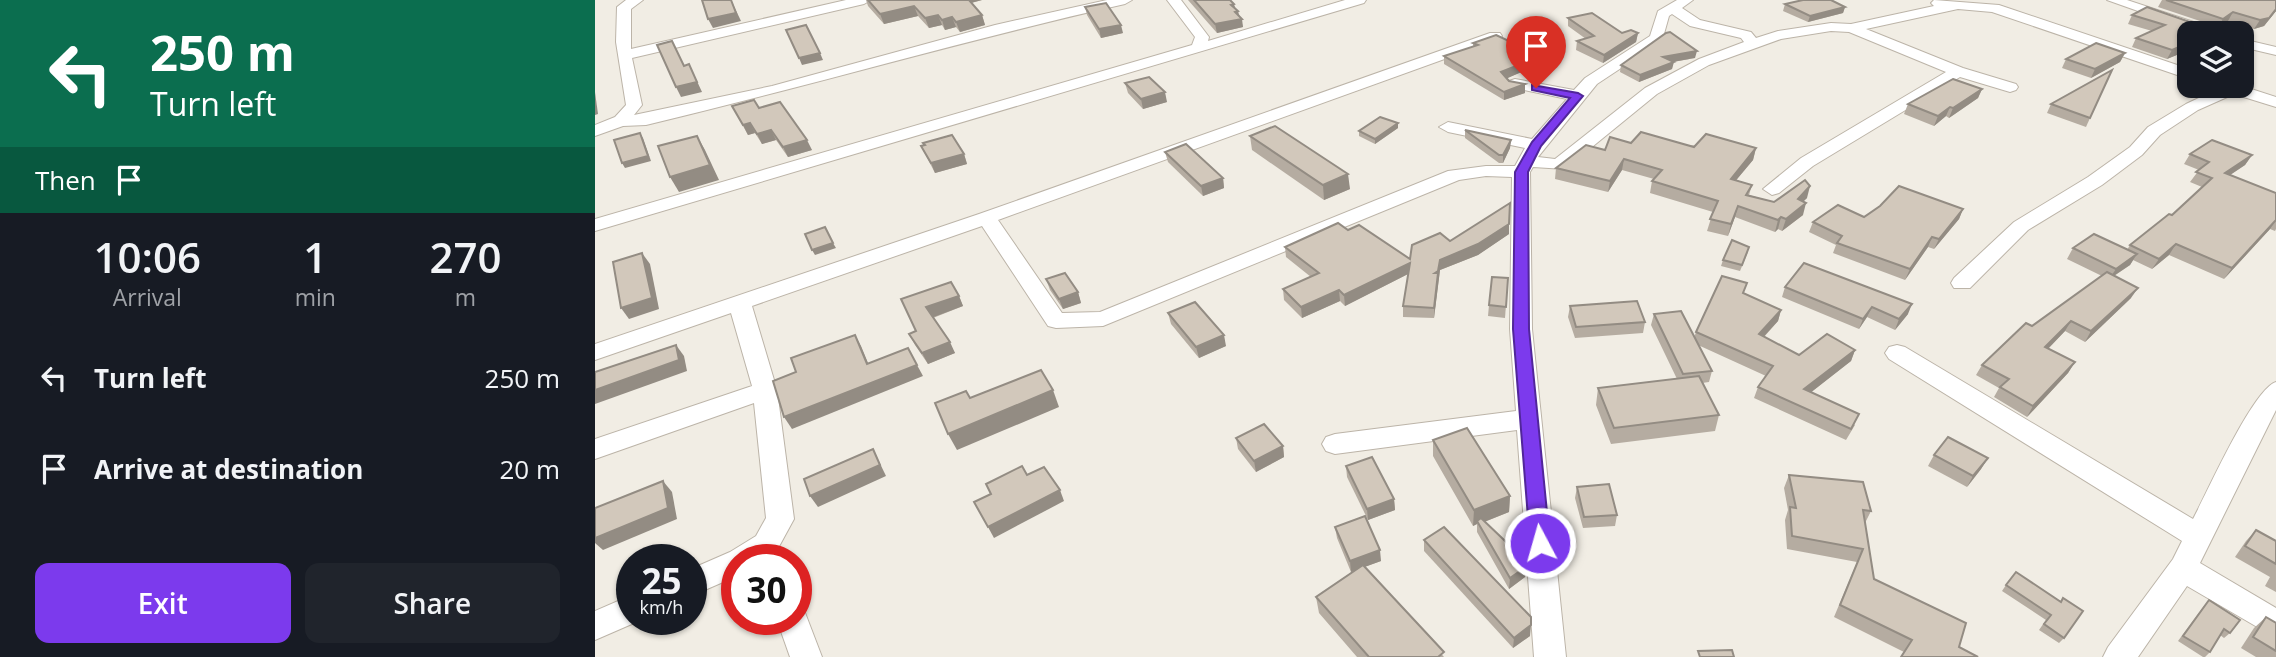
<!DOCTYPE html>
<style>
:root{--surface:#171b24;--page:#20242c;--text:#f1f3f6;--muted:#9ea1a6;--accent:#7c3aed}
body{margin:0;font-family:"Open Sans",sans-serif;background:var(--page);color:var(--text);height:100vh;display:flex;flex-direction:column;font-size:26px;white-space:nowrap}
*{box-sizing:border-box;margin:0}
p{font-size:23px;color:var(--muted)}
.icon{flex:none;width:38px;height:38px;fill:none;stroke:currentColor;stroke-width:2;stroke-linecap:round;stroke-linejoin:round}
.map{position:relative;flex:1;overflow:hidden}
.drawer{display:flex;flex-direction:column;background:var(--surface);width:595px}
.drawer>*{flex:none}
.hud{background:#0b6e4f;color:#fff;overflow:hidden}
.fabs{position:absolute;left:1582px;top:21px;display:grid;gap:14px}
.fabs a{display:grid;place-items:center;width:77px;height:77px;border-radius:14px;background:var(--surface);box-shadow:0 2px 5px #0004;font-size:35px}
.speed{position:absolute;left:21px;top:544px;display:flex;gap:14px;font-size:35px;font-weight:700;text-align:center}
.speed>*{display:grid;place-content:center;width:91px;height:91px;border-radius:50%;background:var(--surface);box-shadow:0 2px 5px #0004;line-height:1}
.speed small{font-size:18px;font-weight:400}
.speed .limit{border:10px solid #d22;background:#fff;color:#111}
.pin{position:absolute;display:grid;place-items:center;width:60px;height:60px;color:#fff;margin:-72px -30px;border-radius:50% 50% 50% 0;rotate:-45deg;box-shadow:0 0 7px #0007}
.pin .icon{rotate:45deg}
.me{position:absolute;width:77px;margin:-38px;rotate:354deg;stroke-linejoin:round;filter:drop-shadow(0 0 5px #0008)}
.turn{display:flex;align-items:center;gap:24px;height:147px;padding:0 35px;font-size:32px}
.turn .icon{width:91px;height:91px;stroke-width:2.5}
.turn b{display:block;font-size:49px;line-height:60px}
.then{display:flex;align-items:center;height:66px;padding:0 35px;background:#0003;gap:14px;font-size:26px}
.eta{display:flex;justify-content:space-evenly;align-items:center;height:119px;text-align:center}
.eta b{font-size:42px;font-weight:600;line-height:49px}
.primary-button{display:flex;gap:14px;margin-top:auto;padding:14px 35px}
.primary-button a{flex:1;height:80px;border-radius:14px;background:var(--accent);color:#fff;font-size:28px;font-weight:600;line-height:80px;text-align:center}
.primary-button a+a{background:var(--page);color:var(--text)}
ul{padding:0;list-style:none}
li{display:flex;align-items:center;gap:21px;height:91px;padding:0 35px}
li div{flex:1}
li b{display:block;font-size:26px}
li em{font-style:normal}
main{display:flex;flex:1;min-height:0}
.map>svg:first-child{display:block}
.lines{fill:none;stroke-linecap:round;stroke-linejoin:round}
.minor-casing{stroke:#bcb4a8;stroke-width:2}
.minor{fill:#fff;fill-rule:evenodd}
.wall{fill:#b5aca1}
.shaded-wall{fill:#938c83}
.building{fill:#d2c8bb;stroke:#938c83;stroke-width:2}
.route{fill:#7c3aed;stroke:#51269a;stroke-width:2}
</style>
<main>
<section class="drawer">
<div class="hud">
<div class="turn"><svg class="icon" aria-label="left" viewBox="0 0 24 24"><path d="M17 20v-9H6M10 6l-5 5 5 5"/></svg><div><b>250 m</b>Turn left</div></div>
<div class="then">Then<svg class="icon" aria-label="arrive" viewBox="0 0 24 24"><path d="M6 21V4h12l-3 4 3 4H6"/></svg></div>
</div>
<div class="eta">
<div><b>10:06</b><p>Arrival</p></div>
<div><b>1</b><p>min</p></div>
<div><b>270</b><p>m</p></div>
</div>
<ul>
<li><svg class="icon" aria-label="left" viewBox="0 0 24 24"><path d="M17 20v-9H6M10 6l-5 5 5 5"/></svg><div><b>Turn left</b></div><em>250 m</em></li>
<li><svg class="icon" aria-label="arrive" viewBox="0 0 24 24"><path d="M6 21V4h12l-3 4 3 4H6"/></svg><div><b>Arrive at destination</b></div><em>20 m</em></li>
</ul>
<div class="primary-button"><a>Exit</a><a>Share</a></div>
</section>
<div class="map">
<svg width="1681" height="657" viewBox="0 0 1681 657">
<rect width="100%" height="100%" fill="#f1ede4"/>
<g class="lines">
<g class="minor-casing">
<g id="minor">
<path d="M31 0H48L36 9V49L251 0H276L269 4 37 58 47 105 39 115 177 86 400 25 512 0H537L530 4C369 40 211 87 51 125L28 126 0 136V125L20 117 31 105 21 42 22 7Z"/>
<path d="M572 0H586L614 37 613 41 750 0H771L769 3 0 231V219L597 45 600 37Z"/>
<path d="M1082 0H1098L1087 8 1105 20 1156 32 1161 38 1183 31 1236 23 1256 24 1339 6 1336 3 1339 0 1404 5 1594 69V79L1397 12 1363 9 1271 29 1368 68 1421 84 1423 87 1421 90 1415 92 1365 77 1218 166 1184 193 1177 195 1168 189 1206 158 1351 72 1254 32 1236 31 1186 39 1114 65 1062 94 970 169 938 167 935 172 937 329 971 657H939L922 430 740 454 731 451 727 444 731 437 740 434 921 411 915 329 917 177 891 176 864 180 508 326 461 328 453 326 387 226 157 306 182 390 199 519 181 552 170 560H142V576L96 596V569L135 552 161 536 171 518 159 403 0 459V439L157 386 136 313 0 360V344L384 214 895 33H905L907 36 905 39 403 220 467 313 505 312 853 171 891 166H920L930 148 853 132 844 127 853 122 937 139 972 99 914 87 912 84 914 81 920 79 979 90 990 78 1055 36 1063 11ZM1077 14 1095 26 1146 38 1149 42 1104 59 1050 88 960 159 943 157 1002 84 1067 41 1074 16Z"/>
<path d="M1512 0H1532L1623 30 1625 33H1605Z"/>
<path d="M1647 39 1681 47V55L1647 47Z"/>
<path d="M1624 86H1647L1681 97V107L1639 94 1603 110 1565 135 1547 155 1507 185 1433 230 1375 288H1359L1356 283 1359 278 1419 222 1493 177 1535 147 1553 127 1591 104 1625 88Z"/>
<path d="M1302 345 1310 347 1598 519C1612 493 1658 389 1681 382V410L1605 563 1681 608V638L1592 586 1543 657H1508L1513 647 1578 559 1587 541 1294 359 1290 353 1294 347Z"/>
<path d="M37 595V620H46L0 640V611Z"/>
<path d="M201 607 209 610 227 657H195L182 620H201Z"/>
</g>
</g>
<use href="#minor" class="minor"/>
</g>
<g class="wall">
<path d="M271 0H387L376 3 387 15 390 25 365 32 361 27 350 30 347 25 334 28 323 16 289 24 273 6Z"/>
<path d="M593 0H635L643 11 648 27 622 33Z"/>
<path d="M1567 0H1681V11L1669 26 1659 29 1633 21 1623 27 1563 7Z"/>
<path d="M1190 4 1250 7 1248 13 1213 22 1188 11Z"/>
<path d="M490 7 528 33 506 38 492 15Z"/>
<path d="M1537 15 1609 27H1617L1613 33H1594L1589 52 1572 59 1537 47 1541 38 1557 31 1533 24Z"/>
<path d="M973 18 1027 33H1043L1041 42 1008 63 981 50 982 41 991 39 973 26Z"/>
<path d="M878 43 945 64 912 78 930 93 909 100 849 64V56L878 47Z"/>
<path d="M1530 53 1525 62 1496 78 1467 68 1471 59Z"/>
<path d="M1100 58 1078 62 1077 69 1044 82 1025 72 1026 65Z"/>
<path d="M530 83 572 102 548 109 533 93Z"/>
<path d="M1387 89 1383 98 1354 118 1351 116 1339 126 1309 114 1313 104Z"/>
<path d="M1456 104 1495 118 1491 127 1452 113Z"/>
<path d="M137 106 164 108 217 150 193 157 181 140 167 144 160 133 153 135Z"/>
<path d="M803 128 780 144 764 136V131Z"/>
<path d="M870 130 916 140 915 148 908 163H904L870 138Z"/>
<path d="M655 136 755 189 729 200 657 150Z"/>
<path d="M1036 143 1161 148 1158 160 1141 180 1157 185 1154 195 1179 202 1212 198 1208 201V215L1187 231 1183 229 1180 232 1140 217 1133 236 1112 231 1118 212 1055 193 1057 181 1059 179 1027 170 1013 192 960 179 961 168 1010 150Z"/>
<path d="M326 146 369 154 372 164 340 173Z"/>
<path d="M570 152 628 178 629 188 608 196 573 162Z"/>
<path d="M1595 154 1657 155 1650 165 1635 175 1681 193V229L1680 231 1675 229 1629 279 1574 255 1557 269 1538 260 1535 265 1519 276 1536 298 1490 342 1470 331 1453 349 1480 362 1473 373 1432 417 1399 397 1404 388 1381 375 1387 365 1507 276 1472 259 1478 248 1532 250 1535 245 1577 215 1607 187 1595 182 1604 170 1589 164Z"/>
<path d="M1368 209 1364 219 1339 249 1333 247 1310 280 1238 253 1241 245 1214 232 1218 222Z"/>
<path d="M914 234 883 255 845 270 839 318 808 317V306L813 274 750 306 745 301 707 318 689 300 688 289 716 277 691 257 690 247 815 259 855 241Z"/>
<path d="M1153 252 1145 271 1126 266 1128 260Z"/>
<path d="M913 278 910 318 893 316 894 305Z"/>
<path d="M451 279 483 292 486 303 468 309 455 290Z"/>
<path d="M1190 287 1313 314 1300 330 1272 317 1264 329 1187 297Z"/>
<path d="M1149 294 1186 310 1183 321 1169 337 1204 355 1260 350 1256 361 1216 392 1260 425 1251 440 1159 398 1163 387 1171 376 1103 345 1117 371 1114 382 1107 383 1124 415 1120 431 1016 444 1001 405 1003 388 1082 379 1056 325 1059 314 1099 338 1101 332Z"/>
<path d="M364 296 368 306 338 318 360 353 333 364 320 345 314 334 321 331Z"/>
<path d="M975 306 1050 322 1048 333 980 338 973 317Z"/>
<path d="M573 313 631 346 604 358 576 324Z"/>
<path d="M641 438 688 446 689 457 661 472 643 449Z"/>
<path d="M838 440 915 496 914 512 889 522 932 566 930 577 914 589 882 532V524L878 526 838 456Z"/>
<path d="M1339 455 1393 458 1386 469 1372 487 1333 466Z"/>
<path d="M751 466 799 499 800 510 773 520 752 477Z"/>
<path d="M1194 475 1276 511 1270 523 1279 579 1371 623 1309 652 1239 617 1262 562 1192 549 1190 520 1193 510 1189 488Z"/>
<path d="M982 487 1022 515 1020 526 988 528 980 498Z"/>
<path d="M740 527 786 561 769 567 849 657H762L724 613 721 597 760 570 756 572 742 538Z"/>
<path d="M1661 530 1681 541V592L1670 586 1675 577 1640 557 1651 541Z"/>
<path d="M829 540 935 636 918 648 829 551Z"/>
<path d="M1411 585 1466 602 1469 638 1464 643 1444 630 1451 620 1407 591Z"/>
<path d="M1614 600 1635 633 1629 638 1625 635 1615 652 1610 657H1608L1583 641 1609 606Z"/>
<path d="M1671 617 1681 623V657H1661L1646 648 1659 628Z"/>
</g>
<g class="shaded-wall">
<path d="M136 0 146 21 118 28 113 19Z"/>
<path d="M371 0H387L372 4Z"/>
<path d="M639 4 641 12 643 11 644 19H647L648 27 622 33 620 24 636 5Z"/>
<path d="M319 6 323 16 289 24 285 14Z"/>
<path d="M1250 7 1248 13 1213 22 1215 16Z"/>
<path d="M1681 9V11L1669 26 1659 29 1665 20Z"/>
<path d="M1638 12 1633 21 1623 27 1628 19Z"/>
<path d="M343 15 347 25 334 28 330 18Z"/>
<path d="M387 15 390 25 365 32 361 22Z"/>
<path d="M357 17 361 27 350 30 347 20Z"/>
<path d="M526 25 528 33 506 38 504 29Z"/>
<path d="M1043 33 1041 42 1008 63 1009 55Z"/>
<path d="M1594 43V48L1589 52 1572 59 1577 50Z"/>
<path d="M1102 51 1100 58 1066 64 1068 57Z"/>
<path d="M225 53 228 60 207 65 204 58Z"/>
<path d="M1530 53 1525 62 1496 78 1500 69Z"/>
<path d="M946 56 945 64 906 81V72Z"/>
<path d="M1079 62 1077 69 1044 82 1045 75Z"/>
<path d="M94 64 107 92 86 97 81 87Z"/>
<path d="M930 84V93L909 100V92Z"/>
<path d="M1387 89 1383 98 1354 118 1358 108Z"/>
<path d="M0 92 3 114 0 115Z"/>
<path d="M570 92 572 102 548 109 546 99Z"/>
<path d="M1355 107 1351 116 1339 126 1343 116Z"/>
<path d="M155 123 160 133 153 135 148 125Z"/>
<path d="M803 123V128L780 144V139Z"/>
<path d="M176 130 181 140 167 144 162 134Z"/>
<path d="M45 133 48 138 56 161 30 168 27 163Z"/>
<path d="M102 136 110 150 124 180 84 192 75 177Z"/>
<path d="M212 140 217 150 193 157 188 147Z"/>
<path d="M916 140 915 148 908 163V155Z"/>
<path d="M1161 148 1158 160 1133 190 1136 179Z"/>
<path d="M369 154 372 164 340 173 336 163Z"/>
<path d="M1657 155 1650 165 1623 183 1630 173Z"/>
<path d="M1029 159 1027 170 1013 192 1015 181Z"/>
<path d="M753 174 755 189 729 200 728 185Z"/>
<path d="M628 178 629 188 608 196 606 186Z"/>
<path d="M1215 186 1212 198 1199 211 1203 199Z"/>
<path d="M1211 203 1208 215 1187 231 1191 219Z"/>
<path d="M1143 206 1140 217 1133 236 1136 224Z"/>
<path d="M1368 209 1364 219 1339 249 1344 239Z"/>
<path d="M1186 217 1183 229 1180 232 1183 220Z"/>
<path d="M1681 220 1675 229 1629 279 1637 268Z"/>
<path d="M914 224V234L883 255 845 270 839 318 840 273 845 260Z"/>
<path d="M1337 237 1333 247 1310 280 1315 269Z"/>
<path d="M238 243 241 248 220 255 217 250Z"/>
<path d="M1581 244 1574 255 1557 269 1564 259Z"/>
<path d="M47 253 55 264 64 309 34 319 26 308Z"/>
<path d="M1542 254 1535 265 1514 279 1521 269Z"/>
<path d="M815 263V273L750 306 749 295Z"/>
<path d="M1543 288 1536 298 1490 342 1496 331Z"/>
<path d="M744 290 745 301 707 318 706 307Z"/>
<path d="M483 292 486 303 468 309 464 299Z"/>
<path d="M364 296 368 306 336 318 331 307Z"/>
<path d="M1317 304 1313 314 1300 330 1304 319Z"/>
<path d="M1277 307 1272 317 1264 329 1268 319Z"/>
<path d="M1186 310 1183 321 1161 345 1164 334Z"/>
<path d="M1476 321 1470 331 1444 358 1450 347Z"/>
<path d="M260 335 266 346 278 375 272 364Z"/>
<path d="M629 335 631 346 604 358 601 347Z"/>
<path d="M355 342 360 353 333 364 327 353Z"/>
<path d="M81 345 89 356 92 371 0 404V390Z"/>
<path d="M1260 350 1256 361 1205 401 1209 389Z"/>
<path d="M1480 362 1473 373 1432 417 1438 406Z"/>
<path d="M322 365 328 376 197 429 189 417Z"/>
<path d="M458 390 464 407 362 450 353 434Z"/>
<path d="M688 446 689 457 661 472 659 461Z"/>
<path d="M278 449 291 476 223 507 215 496Z"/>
<path d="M1393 458 1386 469 1372 487 1378 476Z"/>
<path d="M68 481 77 492 82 519 8 550 0 543V538Z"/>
<path d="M465 490 469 501 399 538 393 527Z"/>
<path d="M915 496 914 512 884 524 882 521V524L878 526 879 510Z"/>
<path d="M799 499 800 510 773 520 772 509Z"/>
<path d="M785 550 786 561 756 572 755 561Z"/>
<path d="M932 566 930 577 914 589 915 578Z"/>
<path d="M936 625 935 636 918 648 919 638Z"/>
</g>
<g class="building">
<path d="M107 0H136L141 13 113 19Z"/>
<path d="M273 0H374L387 15 361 22 357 17 347 20 343 15 330 18 319 6 285 14Z"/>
<path d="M599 0H635L639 4 636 5 643 11 640 12 647 19 620 24Z"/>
<path d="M1208 0H1236L1250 7 1215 16 1190 4Z"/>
<path d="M1571 0H1681V9L1674 18 1665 20 1638 12 1628 19Z"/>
<path d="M511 3 526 25 504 29 490 7Z"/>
<path d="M1552 7 1609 27H1617L1608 33H1594V43L1577 50 1541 38 1570 25 1537 15Z"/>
<path d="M997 13 1027 33 1036 30 1043 33 1009 55 982 41 999 36 973 18Z"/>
<path d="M211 25 225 53 204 58 191 30Z"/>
<path d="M1075 32 1102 51 1068 57 1079 62 1045 75 1026 65 1071 33Z"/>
<path d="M901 35 946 56 906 72 914 81 930 84 909 92 849 56 883 45 878 43Z"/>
<path d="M77 41 89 66 94 64 102 82 81 87 62 45Z"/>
<path d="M1501 43 1530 53 1500 69 1471 59Z"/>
<path d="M1517 70 1495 118 1456 104Z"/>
<path d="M554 77 570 92 546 99 530 83Z"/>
<path d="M1358 79 1387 89 1358 108 1355 107 1343 116 1313 104Z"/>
<path d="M159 100 164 108 185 102 212 140 188 147 176 130 162 134 155 123 148 125 137 106Z"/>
<path d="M785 117 803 123 780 139 764 131Z"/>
<path d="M680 126 753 174 728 185 655 136Z"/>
<path d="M870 130 916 140 908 155H904Z"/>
<path d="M1046 132 1099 147 1111 134 1161 148 1136 179 1157 185 1151 195 1179 202 1210 180 1215 186 1203 199 1211 203 1191 219 1186 217 1183 220 1143 206 1136 224 1115 219 1123 201 1057 181 1067 170 1029 159 1015 181 961 168 991 145 1010 150 1015 137 1036 143Z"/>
<path d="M45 133 53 156 27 163 19 140Z"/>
<path d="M357 135 369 154 336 163 326 146 330 145 328 143Z"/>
<path d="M102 136 115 165 75 177 63 146Z"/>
<path d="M1617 140 1657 155 1630 173 1681 193V220L1637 268 1581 244 1564 259 1535 245 1574 214 1577 215 1617 178 1601 172 1614 162 1595 154Z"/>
<path d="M591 144 628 178 606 186 570 152Z"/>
<path d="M1304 186 1368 209 1344 239 1337 237 1315 269 1242 243 1247 236 1218 222 1243 205 1269 217 1285 206Z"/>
<path d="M915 203 914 224 883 244 845 260 843 271 840 273H843L839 308 808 306 815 263 749 295 744 290 706 307 688 289 724 273 690 247 743 223 753 230 764 225 815 259 817 245 845 233 855 241Z"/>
<path d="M230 227 238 243 217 250 210 234Z"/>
<path d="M1499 234 1542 254 1521 269 1478 248Z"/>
<path d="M1137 240 1154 247 1147 265 1128 260Z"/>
<path d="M47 253 57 298 26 308 18 262Z"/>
<path d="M1209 263 1317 304 1304 319 1277 307 1268 319 1190 287Z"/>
<path d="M1512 272 1543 288 1496 331 1476 321 1450 347 1480 362 1438 406 1405 387 1414 379 1387 365 1431 323 1437 326Z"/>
<path d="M470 273 483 292 464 299 451 279Z"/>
<path d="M1127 276 1152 283 1148 293 1186 310 1164 334 1204 355 1232 334 1260 350 1209 389 1264 414 1256 429 1163 387 1178 366 1101 332Z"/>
<path d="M897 277 913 278 911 307 894 305Z"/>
<path d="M356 282 364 296 331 307 355 342 327 353 314 334 321 331 306 299Z"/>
<path d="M1042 301 1050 322 981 327 975 306Z"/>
<path d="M600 302 629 335 601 347 573 313Z"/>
<path d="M1086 311 1117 371 1088 374 1059 314Z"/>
<path d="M260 335 272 364 313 348 322 365 189 417 178 381 201 372 196 358Z"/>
<path d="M81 345 84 360 0 390V372Z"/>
<path d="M446 370 458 390 353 434 340 403 371 391 375 398Z"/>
<path d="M1104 376 1124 415 1019 428 1003 388Z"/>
<path d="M669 424 688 446 659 461 641 438Z"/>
<path d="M872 428 915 496 879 510 838 440Z"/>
<path d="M1353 437 1393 458 1378 476 1339 455Z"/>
<path d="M278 449 285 465 215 496 209 479Z"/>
<path d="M777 457 799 499 772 509 751 466Z"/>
<path d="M427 466 432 475 449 467 465 490 393 527 379 502 396 494 391 484Z"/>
<path d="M1194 475 1268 482 1276 511 1268 510 1279 579 1371 623 1364 647 1383 657H1306L1317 640 1245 605 1268 549 1197 536 1195 507 1201 508Z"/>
<path d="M68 481 73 508 0 538V508Z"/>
<path d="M1014 484 1022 515 989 517 982 487Z"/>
<path d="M770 516 785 550 755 561 740 527Z"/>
<path d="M886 518 931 561 932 566 915 578 882 521Z"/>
<path d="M849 527 936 617V625L919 638 829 540Z"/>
<path d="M1661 530 1681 541V564L1650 546Z"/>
<path d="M768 565 849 652 843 657H774L721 597Z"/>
<path d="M1421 572 1466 602 1468 598 1488 611 1469 638 1449 624 1456 615 1411 585Z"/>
<path d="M1614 600 1645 620 1635 633 1629 629 1615 652 1588 636Z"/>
<path d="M1671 617 1681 623V651L1658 637Z"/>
<path d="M1137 650 1139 657H1105L1103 651Z"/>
</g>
<path class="route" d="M937 85 983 93 988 96 946 146 933 172 934 329 955 543 952 549 945 551 938 549 935 543 918 329 920 172 937 142 975 98 937 90Z"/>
</svg>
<div class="fabs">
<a><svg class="icon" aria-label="layers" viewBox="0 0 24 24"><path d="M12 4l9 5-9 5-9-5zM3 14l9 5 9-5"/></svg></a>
</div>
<div class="speed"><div>25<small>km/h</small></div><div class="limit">30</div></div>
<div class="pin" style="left:941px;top:88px;background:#d93025"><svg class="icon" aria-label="arrive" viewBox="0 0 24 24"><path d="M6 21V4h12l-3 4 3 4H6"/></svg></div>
<svg class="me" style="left:945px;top:543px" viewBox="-20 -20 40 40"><circle r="17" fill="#7c3aed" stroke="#fff" stroke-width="3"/><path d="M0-11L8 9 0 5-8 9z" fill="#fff"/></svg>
</div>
</main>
